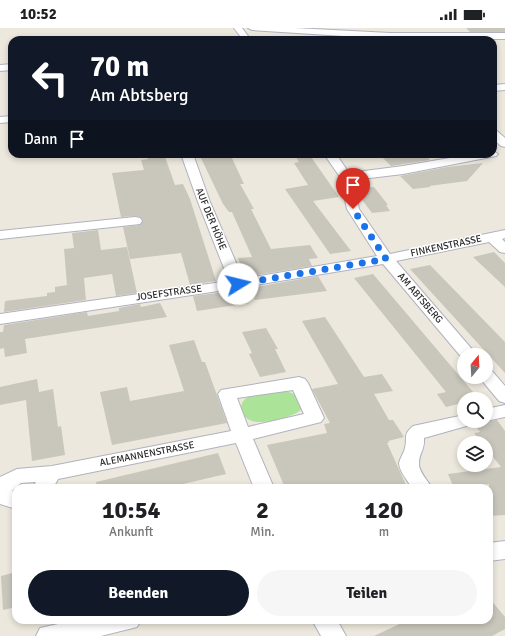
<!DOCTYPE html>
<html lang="de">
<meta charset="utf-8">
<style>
:root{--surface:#fff;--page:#f6f6f6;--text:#202124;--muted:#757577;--accent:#111827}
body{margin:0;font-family:Signika,sans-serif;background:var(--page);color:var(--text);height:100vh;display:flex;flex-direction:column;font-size:15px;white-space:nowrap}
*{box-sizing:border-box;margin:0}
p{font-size:13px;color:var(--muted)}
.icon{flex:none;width:22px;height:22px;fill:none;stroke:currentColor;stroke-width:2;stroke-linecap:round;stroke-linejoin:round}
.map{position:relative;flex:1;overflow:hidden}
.details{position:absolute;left:12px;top:456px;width:481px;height:140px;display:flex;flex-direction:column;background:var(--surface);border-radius:12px;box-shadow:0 2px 6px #0003}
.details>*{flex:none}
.hud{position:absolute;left:8px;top:8px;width:489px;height:122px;border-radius:12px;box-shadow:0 2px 6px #0003;background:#111827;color:#fff;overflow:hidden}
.needle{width:26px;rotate:18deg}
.buttons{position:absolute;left:457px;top:320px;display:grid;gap:8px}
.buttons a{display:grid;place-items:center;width:36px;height:36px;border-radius:50%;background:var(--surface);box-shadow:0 2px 6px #0003;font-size:20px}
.pin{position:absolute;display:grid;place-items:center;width:34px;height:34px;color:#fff;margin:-41px -17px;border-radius:50% 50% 50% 0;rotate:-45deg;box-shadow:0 0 4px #0007}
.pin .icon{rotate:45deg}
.me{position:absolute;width:44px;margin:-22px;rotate:81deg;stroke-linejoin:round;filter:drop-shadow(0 0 3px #0008)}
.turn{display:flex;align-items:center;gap:14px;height:84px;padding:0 16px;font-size:18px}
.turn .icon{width:52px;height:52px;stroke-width:2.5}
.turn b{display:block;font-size:28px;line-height:34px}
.then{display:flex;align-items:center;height:38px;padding:0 16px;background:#0003;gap:8px;font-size:15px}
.eta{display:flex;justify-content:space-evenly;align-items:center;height:68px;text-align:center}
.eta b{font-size:24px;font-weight:700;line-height:28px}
.button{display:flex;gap:8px;margin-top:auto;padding:8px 16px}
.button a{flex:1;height:46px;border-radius:24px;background:var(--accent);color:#fff;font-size:16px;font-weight:700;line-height:46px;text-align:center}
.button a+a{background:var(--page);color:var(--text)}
.status{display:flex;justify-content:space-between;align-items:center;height:28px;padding:0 20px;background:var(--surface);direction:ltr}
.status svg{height:11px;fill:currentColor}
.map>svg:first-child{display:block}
.green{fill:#abe499}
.building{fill:#c9c6bc}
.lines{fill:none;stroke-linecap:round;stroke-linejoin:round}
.minor-casing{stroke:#b1b2bf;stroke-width:2}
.minor{fill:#fff;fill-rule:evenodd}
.route{stroke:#1a73e8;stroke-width:7;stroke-dasharray:0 12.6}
.labels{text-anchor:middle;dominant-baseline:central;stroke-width:3;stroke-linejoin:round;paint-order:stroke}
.street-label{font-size:10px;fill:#2b2b2b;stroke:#fff}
</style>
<div class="status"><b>10:52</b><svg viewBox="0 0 49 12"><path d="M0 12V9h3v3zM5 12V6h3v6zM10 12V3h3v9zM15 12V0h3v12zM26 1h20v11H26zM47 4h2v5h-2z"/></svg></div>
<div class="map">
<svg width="505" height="608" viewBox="0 0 505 608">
<rect width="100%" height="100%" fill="#ede8dd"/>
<path class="green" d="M281 362C296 365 297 367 302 381 294 389 263 397 252 393 239 389 237 373 250 368 260 365 271 364 281 362Z"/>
<g class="building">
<path d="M466 0H505V4H470Z"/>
<path d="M146 126H164L175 157 183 156 190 171 216 253 190 257 181 225 130 231 123 199 140 197 143 192 140 189 135 188 121 189 112 145 144 142 141 132 148 131Z"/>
<path d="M199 126H230L244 156H240L254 181H251L271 221 310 217 318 230 309 231 312 238 245 249 238 230 252 229 232 184H229L223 176Z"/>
<path d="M294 126H309L339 169 313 173 351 223 330 226 285 161 308 157 294 135 299 134Z"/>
<path d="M379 126H424L430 132 391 138Z"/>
<path d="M483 135 467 153 429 158 431 159 413 161 400 148 447 139Z"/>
<path d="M374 159 388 177H386L390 183 372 185 357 165 356 161Z"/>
<path d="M98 202 101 222 127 219 137 265 116 268 112 246 84 250 86 272 4 284 5 273 47 268V265L55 264V259L67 257 64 221 74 220 72 205Z"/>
<path d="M494 224 505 235V259L473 229Z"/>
<path d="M430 237 505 314V345L410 241Z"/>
<path d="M373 246 479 371H464V384L458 376 446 379 437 366 446 364 354 250Z"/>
<path d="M318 248 327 263 255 272 250 260Z"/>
<path d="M243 262 249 275 197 283 193 268Z"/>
<path d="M160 275 167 289 25 311 27 325 5 329 4 320 0 321V304H3L4 297 87 284 88 288 119 283V280L140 276 141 279Z"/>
<path d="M325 289 364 349 382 346 393 363 374 366 389 392H393L404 409 388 413 389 415H387L407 459 285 460 267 417 327 405 324 396 330 395 312 361 338 356 302 293Z"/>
<path d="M266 300 278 321H275L286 344 260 349 249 326 252 325 242 304Z"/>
<path d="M194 312 202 334H205L227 395 112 417 100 364 127 359 130 373 184 363 169 317Z"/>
<path d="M37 351 39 364 53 361 58 399 61 398 65 427 32 433 26 372 0 377V359Z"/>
<path d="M497 392 505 403V487L489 488V456L454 460 448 446 501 439 486 420V415H482L474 405 480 404 473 395 474 393 486 394Z"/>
<path d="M218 425 226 446 183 456V458L172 460H97L96 454Z"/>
<path d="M16 544V579L3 582 1 548Z"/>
<path d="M489 570 505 589V601L492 608H374L408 592H489Z"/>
</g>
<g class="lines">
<g class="minor-casing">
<g id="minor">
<path d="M234 0H242L251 12H243Z"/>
<path d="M248 0H295L390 5H505V11H390L252 2Z"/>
<path d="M12 36V42L0 43V37Z"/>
<path d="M505 56V62L493 63V57Z"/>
<path d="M12 88V94L0 95V89Z"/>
<path d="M493 102 497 103 505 110V119L501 118 493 111Z"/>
<path d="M493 123 498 126 496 128 403 146 353 152 359 181 390 226 505 202V210L502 211 505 214V225L500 224 489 214 396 233 477 327H464L463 331 383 236 238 260 0 296V286L229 253 198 174 181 126H193L210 174 243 251 377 228 347 181 340 149 324 126H336L349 145 403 138 473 126H493Z"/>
<path d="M135 189 140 190 142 193 140 196 0 211V203Z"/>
<path d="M486 341 492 343 505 358V375L499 373 479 349H486Z"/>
<path d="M299 349 305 351 308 355 324 390 321 394 253 411 274 460H254L236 415 58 451 53 460H32L36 454 21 455 12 463 16 465V481L0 476V449L17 441 52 438 231 403 218 366 221 362ZM293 362 304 386 248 399 237 370Z"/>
<path d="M505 377V389L486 393H485L486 381Z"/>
<path d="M464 387V393H473L470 397 424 410C425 422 419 425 419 435 418 443 428 453 432 460H412C408 453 399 443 399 435 400 430 404 425 405 420 408 408 402 408 413 398Z"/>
<path d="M505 513V531L489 533V515Z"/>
<path d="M76 592H141L137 599 101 608H36L40 600Z"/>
<path d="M312 592H337L346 608H321Z"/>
</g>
</g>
<use href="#minor" class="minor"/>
</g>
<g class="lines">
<path class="route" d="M238 256 386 231 353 181"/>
</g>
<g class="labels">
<g class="street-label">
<text transform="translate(211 191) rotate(68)">AUF DER HÖHE</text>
<text transform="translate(446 218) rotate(-12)">FINKENSTRASSE</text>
<text transform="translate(169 265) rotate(-8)">JOSEFSTRASSE</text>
<text transform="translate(420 270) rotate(49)">AM ABTSBERG</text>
<text transform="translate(147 426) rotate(-11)">ALEMANNENSTRASSE</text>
</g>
</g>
</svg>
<div class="buttons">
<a><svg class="needle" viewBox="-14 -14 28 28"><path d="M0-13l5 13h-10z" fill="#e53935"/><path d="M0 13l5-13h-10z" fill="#757577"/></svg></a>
<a><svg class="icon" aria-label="search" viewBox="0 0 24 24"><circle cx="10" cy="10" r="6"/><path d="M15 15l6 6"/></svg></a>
<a><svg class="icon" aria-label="layers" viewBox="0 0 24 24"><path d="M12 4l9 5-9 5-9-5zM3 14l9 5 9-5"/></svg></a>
</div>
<div class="pin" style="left:353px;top:181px;background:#d93025"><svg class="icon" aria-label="arrive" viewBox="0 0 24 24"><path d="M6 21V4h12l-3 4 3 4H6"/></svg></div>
<svg class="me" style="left:238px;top:256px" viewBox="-20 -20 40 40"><circle r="19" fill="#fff"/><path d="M0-13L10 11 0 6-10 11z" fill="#1a73e8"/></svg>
<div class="hud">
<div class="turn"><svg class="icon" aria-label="left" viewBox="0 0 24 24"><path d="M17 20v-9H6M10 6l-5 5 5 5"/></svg><div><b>70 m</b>Am Abtsberg</div></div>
<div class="then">Dann<svg class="icon" aria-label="arrive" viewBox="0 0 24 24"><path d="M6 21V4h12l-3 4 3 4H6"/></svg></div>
</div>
<section class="details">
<div class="eta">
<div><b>10:54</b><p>Ankunft</p></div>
<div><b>2</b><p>Min.</p></div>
<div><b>120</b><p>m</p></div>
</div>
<div class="button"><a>Beenden</a><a>Teilen</a></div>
</section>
</div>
